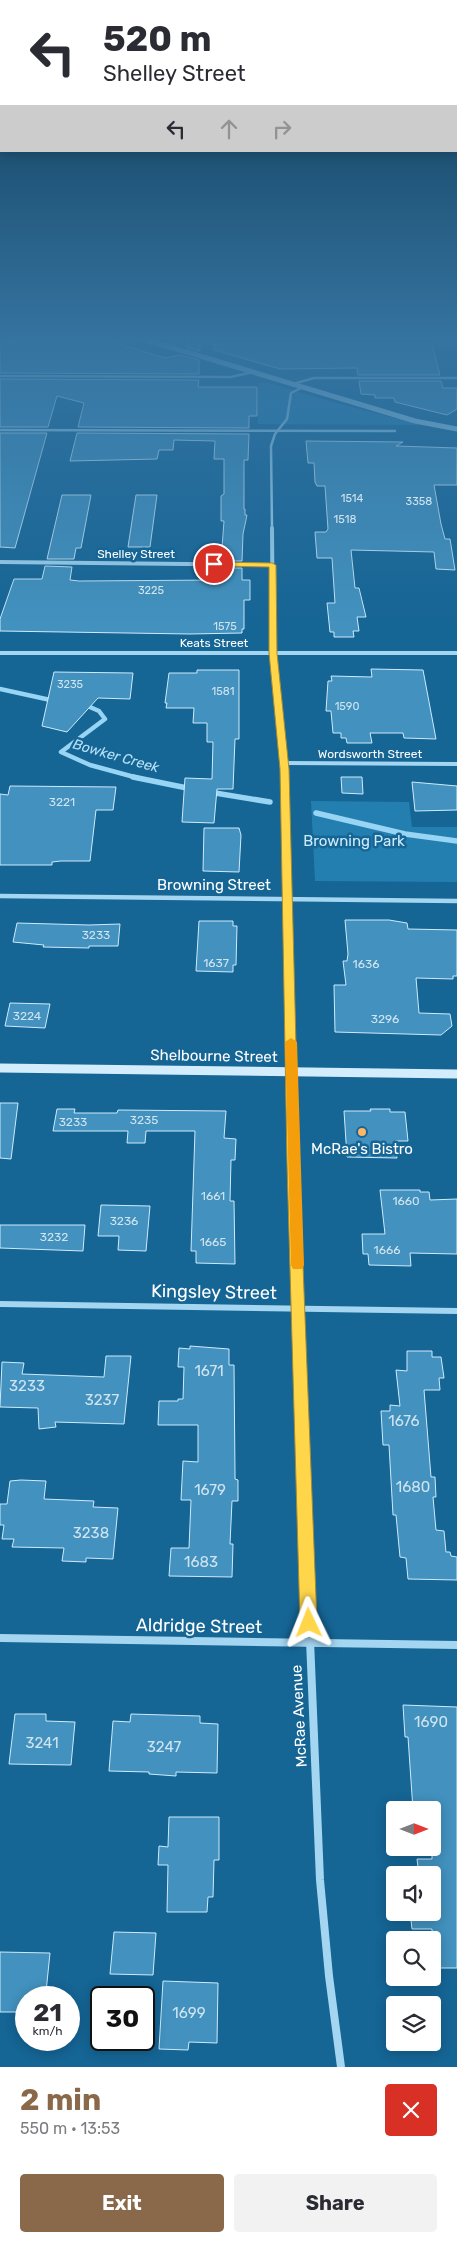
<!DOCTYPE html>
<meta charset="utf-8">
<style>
:root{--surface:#fff;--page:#f2f2f3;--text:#2b2b33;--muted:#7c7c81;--accent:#8a694a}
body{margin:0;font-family:Rubik,sans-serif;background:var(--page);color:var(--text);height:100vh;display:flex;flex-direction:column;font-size:19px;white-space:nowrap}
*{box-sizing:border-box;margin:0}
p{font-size:16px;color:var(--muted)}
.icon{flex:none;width:28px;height:28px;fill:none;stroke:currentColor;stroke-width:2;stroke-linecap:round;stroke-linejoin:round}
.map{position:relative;height:2067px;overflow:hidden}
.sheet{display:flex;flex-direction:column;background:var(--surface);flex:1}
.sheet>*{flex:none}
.top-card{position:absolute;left:0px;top:0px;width:458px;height:152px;box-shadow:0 2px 12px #0003;background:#fff;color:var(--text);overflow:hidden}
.needle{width:32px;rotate:90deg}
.controls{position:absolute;left:386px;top:1801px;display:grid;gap:10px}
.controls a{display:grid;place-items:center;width:55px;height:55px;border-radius:5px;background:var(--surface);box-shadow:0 2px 12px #0003;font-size:25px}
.speed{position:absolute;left:15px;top:1986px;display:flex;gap:10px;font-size:25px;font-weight:700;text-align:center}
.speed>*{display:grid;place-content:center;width:65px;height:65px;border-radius:50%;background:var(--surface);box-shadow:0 2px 12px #0003;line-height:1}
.speed small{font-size:12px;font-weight:400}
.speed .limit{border:2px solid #111;border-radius:8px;background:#fff;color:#111}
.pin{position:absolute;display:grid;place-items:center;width:42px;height:42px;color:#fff;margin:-21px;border:2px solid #fff;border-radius:50%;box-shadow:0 1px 5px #0007}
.me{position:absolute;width:55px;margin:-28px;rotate:358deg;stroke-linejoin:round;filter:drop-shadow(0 0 4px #0008)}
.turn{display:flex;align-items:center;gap:18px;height:105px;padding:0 20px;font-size:22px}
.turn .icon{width:65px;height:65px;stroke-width:2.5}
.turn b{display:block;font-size:35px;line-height:42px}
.lanes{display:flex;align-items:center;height:48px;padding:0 20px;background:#0003;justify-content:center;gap:25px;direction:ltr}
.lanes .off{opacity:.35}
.round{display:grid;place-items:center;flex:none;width:52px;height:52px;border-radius:5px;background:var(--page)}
.summary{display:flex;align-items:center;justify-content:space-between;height:85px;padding:0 20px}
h1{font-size:30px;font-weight:700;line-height:38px;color:var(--accent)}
.button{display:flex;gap:10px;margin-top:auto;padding:10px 20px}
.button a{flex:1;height:58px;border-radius:5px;background:var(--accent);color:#fff;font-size:20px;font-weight:700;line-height:58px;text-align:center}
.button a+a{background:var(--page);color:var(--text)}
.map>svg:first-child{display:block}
.green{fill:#247fb1}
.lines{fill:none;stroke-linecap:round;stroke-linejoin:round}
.stream-far1{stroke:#98d4f4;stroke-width:4.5}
.stream{stroke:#98d4f4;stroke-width:5.5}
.building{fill:#4291be;stroke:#cdebfc}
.minor-far4{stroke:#a5d6f1;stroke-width:2.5}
.minor-far3{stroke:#a5d6f1;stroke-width:4}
.minor-far2{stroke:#a5d6f1;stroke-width:4.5}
.minor-far1{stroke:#a5d6f1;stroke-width:6}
.minor{stroke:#a5d6f1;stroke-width:8}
.tertiary{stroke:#a5d6f1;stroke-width:5}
.secondary{stroke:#d4edfc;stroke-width:9}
.route{fill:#ffd54a;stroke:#a68a30}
.slow{fill:#f59e0b}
.poi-dot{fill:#ffb566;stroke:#156595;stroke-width:2}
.labels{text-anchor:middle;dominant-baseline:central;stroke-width:5;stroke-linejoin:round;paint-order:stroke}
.far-number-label{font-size:11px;fill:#d0e4ef}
.far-street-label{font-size:12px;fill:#fff;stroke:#156595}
.number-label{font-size:12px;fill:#d0e4ef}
.far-water-label{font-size:14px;font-style:italic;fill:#b6e1f8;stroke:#156595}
.park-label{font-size:15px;fill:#cdebfc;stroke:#156595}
.street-label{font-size:15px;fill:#fff;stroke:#156595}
.poi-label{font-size:15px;fill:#fff;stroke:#156595}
.near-number-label{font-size:15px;fill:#d0e4ef}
.near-street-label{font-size:18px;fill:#fff;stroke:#156595}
</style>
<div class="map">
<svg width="457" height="2067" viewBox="0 0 457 2067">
<rect width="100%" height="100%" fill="#156595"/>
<g class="green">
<path d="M258 383H269L336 403 421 425 258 424Z"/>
<path d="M311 801 409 802 412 827H457V882L315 881Z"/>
</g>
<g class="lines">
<g class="stream-far1">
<path d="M0 689 55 701"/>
<path d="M83 704 99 711 105 719 61 752 90 765 138 778"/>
</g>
<g class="stream">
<path d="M133 777 192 789"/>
<path d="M209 792 270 802"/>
<path d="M316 813 405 834 457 841"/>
</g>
</g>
<g class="building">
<path d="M18 337H96L165 358 180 355 199 360V374L0 373V344L16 340Z"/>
<path d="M188 337H200V351L186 347Z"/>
<path d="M214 344H432L440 375H358L357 368 280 369 214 350Z"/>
<path d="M0 379 199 380 198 387H257V416H249V428L78 427 84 403 57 396 48 427H0Z"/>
<path d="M359 381H441L443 388H457V409L447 415 395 402 394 398H375V395L361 394Z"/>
<path d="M0 433H47L15 548 0 547Z"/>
<path d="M77 433 249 434 248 460H244V509H245V515H247L243 534 242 561H221L224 521H221V496L224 494V459H214L215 441 174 440 173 450H159L157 459 70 461Z"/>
<path d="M306 441 403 442 396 446 457 448V485H434L441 524 445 539H450L455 570 436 569 434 552 351 550 355 588H359L366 617H357L359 631H353L354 637H334V632H330L327 603H335L332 558H317L315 532H326L328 529 325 486H317L315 482 314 463H308Z"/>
<path d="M62 495H91L81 548H76L74 559H47Z"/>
<path d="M136 495H157L150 547H128Z"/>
<path d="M45 566 72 567 70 580 79 581 220 580 221 568H242V580H250V600H244V629H242V633L190 634 0 631V619L14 579H42Z"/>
<path d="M371 669 423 670 436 739 404 738 403 733H370L372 743H347L346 738H341V733H333L331 711H326L328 681H332L331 676 372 677Z"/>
<path d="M197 670H239V739H235L233 789H217L214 823 182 822 185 778 212 779 213 742H207V723H193L194 708H166L167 703H165L169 673H197Z"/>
<path d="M54 672 133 673 130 699 98 698 67 732 42 726Z"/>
<path d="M341 777H362L363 794 342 793Z"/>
<path d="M412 782 457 786V810L415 811Z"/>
<path d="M10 786 116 787 113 810H96L90 861H61L52 862V865H0V794L8 795Z"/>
<path d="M204 828H239L241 835 239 872 203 871Z"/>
<path d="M345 920H389L407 923 408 929 457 930V976H453V979L416 978 419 1013 450 1014 452 1026 441 1035 335 1032 334 985H346L343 961H347L348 954Z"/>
<path d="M199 921H233V926H237L236 965H233V972L196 971Z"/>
<path d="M17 923 89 925 120 924 118 946H89V948L43 947 44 945 13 942Z"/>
<path d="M10 1003 50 1004 45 1028 5 1026Z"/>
<path d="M0 1103H18L11 1159 0 1158Z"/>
<path d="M57 1109H75L74 1113H117L118 1110 226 1111 224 1138 236 1139 235 1160H231L230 1201H234L235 1264 196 1263V1251H191L195 1131H146L145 1143H127L128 1131H53Z"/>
<path d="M370 1109H390V1112H405L408 1141H395L397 1158 347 1157 344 1111H371Z"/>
<path d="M380 1190H420V1192H429L430 1200 457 1199V1254L410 1253 411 1266 369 1265 368 1254H363L362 1234H385Z"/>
<path d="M101 1205 150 1206 146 1251 118 1250 119 1236H98Z"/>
<path d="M0 1225H85L83 1251 0 1248Z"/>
<path d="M190 1346 229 1349V1365H234L235 1473V1479L238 1480V1501H232L230 1544H233L232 1577 169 1576 171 1548H189L191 1500H181L183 1461 198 1462V1425H158L159 1401H178V1399H183L184 1367H178L179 1348 190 1349Z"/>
<path d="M407 1351H432V1357H441L444 1378H439L440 1390H424L431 1477H435L436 1497H433L436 1530 444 1531 446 1552H450L451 1556 457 1557V1580L408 1579 406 1558 400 1557 396 1515H393L389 1445H383L381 1411H390V1405L400 1406 396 1370 407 1371Z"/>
<path d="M106 1356H131L124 1424 55 1422 56 1427 39 1429 38 1408 0 1407 2 1362 24 1363 22 1374 104 1377Z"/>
<path d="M21 1480 46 1481 44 1499 94 1501 93 1507 118 1508 113 1559 86 1558V1562L62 1561 64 1548 12 1547 14 1539H2L4 1525H0V1504H7L10 1481Z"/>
<path d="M403 1705 457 1707V1968H432V1929H412L410 1912H432V1875H419L417 1859H432V1810H413L408 1737H405Z"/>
<path d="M15 1714H46V1721L75 1722 71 1765 9 1764Z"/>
<path d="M131 1714 200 1716V1723L218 1724 217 1773 176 1772V1776L149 1774V1772L109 1771 113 1721 130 1722Z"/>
<path d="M169 1817H219V1860H214L213 1897H208L207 1912H167L168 1865H158L159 1846 168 1847Z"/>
<path d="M114 1932 156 1933 153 1975 110 1974Z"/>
<path d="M0 1952 50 1953 46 1992 39 1991V1998H26V2012H0Z"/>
<path d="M163 1981 218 1983 217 2043 189 2042 188 2050 159 2049Z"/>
</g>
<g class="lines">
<g class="minor-far4">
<path d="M439 337H457"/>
<path d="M0 376 231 377 253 372"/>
<path d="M293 384 314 378H457"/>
<path d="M0 430 395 431"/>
<path d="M272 529 271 446 275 434 287 419 291 393 303 387"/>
</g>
<g class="minor-far3">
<path d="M272 528 273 653 284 778"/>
<path d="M0 562 272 565"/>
<path d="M0 653H457"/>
<path d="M284 763 457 764"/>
</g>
<g class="minor-far2">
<path d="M284 777 292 1101"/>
<path d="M0 896 457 901"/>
</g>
<g class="minor-far1">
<path d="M292 1100 305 1521"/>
<path d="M0 1304 457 1311"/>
</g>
<g class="minor">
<path d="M305 1520 320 1880 329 1976 341 2067"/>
<path d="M0 1638 457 1645"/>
</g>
<path class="tertiary" d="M137 337 415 421 457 429"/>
<path class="secondary" d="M0 1068 457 1074"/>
</g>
<linearGradient id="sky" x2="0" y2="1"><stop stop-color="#0c3852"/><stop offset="0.54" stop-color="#3573a0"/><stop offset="1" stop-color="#3573a0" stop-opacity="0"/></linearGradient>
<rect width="457" height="626" fill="url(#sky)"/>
<path class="route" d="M214 562 272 563 276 565 277 653 289 769 299 1163 317 1623 314 1629 309 1631 303 1629 300 1623 287 1163 280 769 269 653V567L211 566V563Z"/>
<path class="slow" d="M291 1038 297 1042 304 1265 302 1269H293L291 1265 285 1042Z"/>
<circle class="poi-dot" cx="362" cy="1132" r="5"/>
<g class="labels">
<g class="far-number-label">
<text x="352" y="498">1514</text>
<text x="419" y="501">3358</text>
<text x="345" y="519">1518</text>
<text x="151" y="590">3225</text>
<text x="225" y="626">1575</text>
<text x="70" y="684">3235</text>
<text x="223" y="691">1581</text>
<text x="347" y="706">1590</text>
</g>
<g class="far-street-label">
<text x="136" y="554">Shelley Street</text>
<text x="214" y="643">Keats Street</text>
<text x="370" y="754">Wordsworth Street</text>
</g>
<g class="number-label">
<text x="62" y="802">3221</text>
<text x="96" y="935">3233</text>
<text x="216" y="963">1637</text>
<text x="366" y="964">1636</text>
<text x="27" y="1016">3224</text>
<text x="385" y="1019">3296</text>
<text x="144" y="1120">3235</text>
<text x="73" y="1122">3233</text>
<text x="213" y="1196">1661</text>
<text x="406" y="1201">1660</text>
<text x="124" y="1221">3236</text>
<text x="54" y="1237">3232</text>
<text x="213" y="1242">1665</text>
<text x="387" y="1250">1666</text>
</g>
<g class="far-water-label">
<text transform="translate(116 756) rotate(16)">Bowker Creek</text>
</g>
<g class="park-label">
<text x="354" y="841">Browning Park</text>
</g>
<g class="street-label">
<text x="214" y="885">Browning Street</text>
<text transform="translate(214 1056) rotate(1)">Shelbourne Street</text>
<text transform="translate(299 1716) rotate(-93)">McRae Avenue</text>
</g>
<g class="poi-label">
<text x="362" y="1149">McRae's Bistro</text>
</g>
<g class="near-number-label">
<text x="209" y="1371">1671</text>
<text x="27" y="1386">3233</text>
<text x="102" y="1400">3237</text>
<text x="404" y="1421">1676</text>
<text x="413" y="1487">1680</text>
<text x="210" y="1490">1679</text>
<text x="91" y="1533">3238</text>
<text x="201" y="1562">1683</text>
<text x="431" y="1722">1690</text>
<text x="42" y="1743">3241</text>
<text x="164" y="1747">3247</text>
<text x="189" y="2013">1699</text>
</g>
<g class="near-street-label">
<text transform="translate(214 1292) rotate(1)">Kingsley Street</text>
<text transform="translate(199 1626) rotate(1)">Aldridge Street</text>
</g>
</g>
</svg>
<div class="controls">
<a><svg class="needle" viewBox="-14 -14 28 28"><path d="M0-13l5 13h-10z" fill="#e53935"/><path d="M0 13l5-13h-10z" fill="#7c7c81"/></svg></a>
<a><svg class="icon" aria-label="sound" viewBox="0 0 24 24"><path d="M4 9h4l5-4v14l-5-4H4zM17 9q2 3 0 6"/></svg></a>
<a><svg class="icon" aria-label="search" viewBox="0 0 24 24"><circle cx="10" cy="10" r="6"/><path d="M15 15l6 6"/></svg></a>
<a><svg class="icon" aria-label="layers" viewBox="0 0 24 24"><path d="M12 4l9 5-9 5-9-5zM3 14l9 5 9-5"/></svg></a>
</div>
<div class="speed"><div>21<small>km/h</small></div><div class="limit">30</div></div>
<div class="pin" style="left:214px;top:564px;background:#d93025"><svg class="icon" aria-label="arrive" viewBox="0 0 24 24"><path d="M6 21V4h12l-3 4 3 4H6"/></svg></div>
<svg class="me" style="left:309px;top:1623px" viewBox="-20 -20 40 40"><path d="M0-17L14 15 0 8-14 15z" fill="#ffd54a" stroke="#fff" stroke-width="4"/></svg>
<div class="top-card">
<div class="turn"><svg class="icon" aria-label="left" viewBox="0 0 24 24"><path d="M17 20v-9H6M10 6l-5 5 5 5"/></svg><div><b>520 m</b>Shelley Street</div></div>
<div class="lanes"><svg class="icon" aria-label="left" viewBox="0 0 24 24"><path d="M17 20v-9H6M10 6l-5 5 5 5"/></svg><svg class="icon off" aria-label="ahead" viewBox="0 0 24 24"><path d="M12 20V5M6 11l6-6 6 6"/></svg><svg class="icon off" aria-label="right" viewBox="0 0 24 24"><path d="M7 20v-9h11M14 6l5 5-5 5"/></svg></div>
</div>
</div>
<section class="sheet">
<div class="summary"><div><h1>2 min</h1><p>550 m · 13:53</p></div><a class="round" style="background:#d93025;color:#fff"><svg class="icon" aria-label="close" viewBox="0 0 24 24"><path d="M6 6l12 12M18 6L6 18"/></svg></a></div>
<div class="button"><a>Exit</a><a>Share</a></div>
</section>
